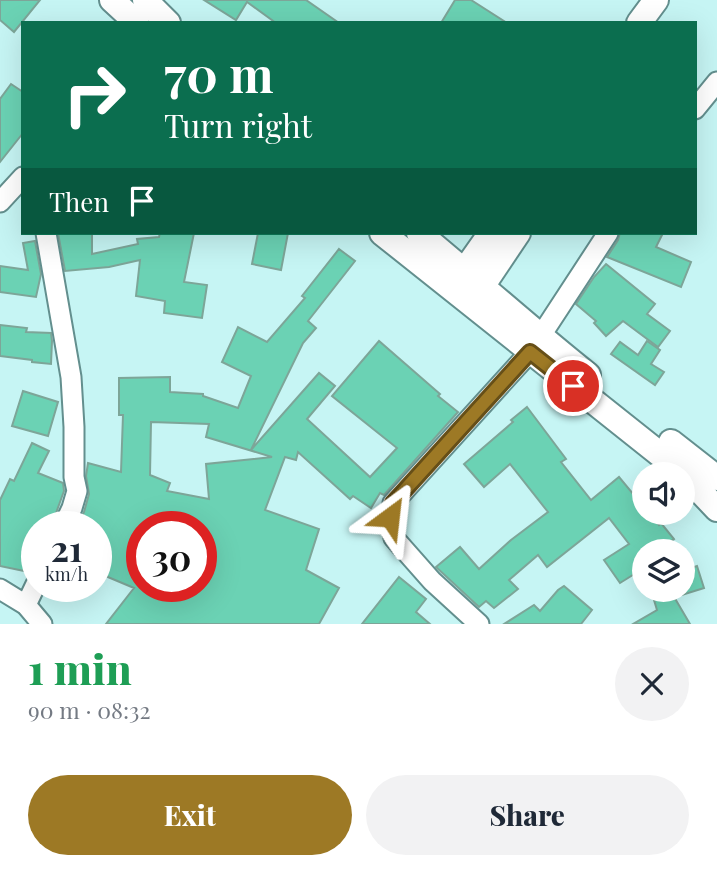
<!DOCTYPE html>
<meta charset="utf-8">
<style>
:root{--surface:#fff;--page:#f2f2f3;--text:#1f2937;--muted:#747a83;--accent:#9d7925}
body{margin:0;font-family:"Playfair Display",serif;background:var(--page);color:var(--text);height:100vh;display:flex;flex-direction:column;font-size:26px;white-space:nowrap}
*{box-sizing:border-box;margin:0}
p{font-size:23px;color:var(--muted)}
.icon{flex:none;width:38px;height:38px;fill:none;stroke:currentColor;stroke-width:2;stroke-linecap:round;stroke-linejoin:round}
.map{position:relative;height:624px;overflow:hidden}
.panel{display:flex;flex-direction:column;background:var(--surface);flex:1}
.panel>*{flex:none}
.guide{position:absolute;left:21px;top:21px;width:676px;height:214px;border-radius:0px;box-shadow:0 7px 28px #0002;background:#0b6e4f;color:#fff;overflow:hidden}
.buttons{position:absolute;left:632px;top:462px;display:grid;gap:14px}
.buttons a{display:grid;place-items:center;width:63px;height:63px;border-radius:50%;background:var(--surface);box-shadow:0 7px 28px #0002;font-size:35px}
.speed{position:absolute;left:21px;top:511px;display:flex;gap:14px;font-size:35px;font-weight:700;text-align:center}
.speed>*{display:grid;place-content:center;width:91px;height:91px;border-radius:50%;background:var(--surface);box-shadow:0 7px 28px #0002;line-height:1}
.speed small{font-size:18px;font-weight:400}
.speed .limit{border:10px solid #d22;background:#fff;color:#111}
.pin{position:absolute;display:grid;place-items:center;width:60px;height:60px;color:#fff;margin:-30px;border:4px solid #fff;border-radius:50%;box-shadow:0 2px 7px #0007}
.me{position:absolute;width:77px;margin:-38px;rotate:30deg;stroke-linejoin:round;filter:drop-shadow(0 0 5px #0008)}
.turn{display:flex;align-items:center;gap:24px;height:147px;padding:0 28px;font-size:32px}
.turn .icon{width:91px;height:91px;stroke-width:2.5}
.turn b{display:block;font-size:49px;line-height:60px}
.then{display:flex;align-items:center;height:66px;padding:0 28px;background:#0003;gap:14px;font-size:26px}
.round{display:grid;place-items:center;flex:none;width:74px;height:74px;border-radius:37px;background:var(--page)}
.overview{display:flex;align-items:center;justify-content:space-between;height:119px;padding:0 28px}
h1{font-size:42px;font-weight:800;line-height:52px;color:#1e9e55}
.button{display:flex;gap:14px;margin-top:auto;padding:14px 28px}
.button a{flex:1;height:80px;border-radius:42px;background:var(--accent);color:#fff;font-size:28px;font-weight:800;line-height:80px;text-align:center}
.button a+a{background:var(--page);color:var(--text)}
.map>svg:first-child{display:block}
.building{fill:#6bd2b4;stroke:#7da598;stroke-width:2;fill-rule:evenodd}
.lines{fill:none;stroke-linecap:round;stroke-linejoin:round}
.minor-casing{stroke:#638f8e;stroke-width:23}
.major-casing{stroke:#638f8e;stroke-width:28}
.minor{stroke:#fff;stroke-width:19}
.major{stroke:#fff;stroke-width:24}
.route-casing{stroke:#664f18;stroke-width:18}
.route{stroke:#9d7925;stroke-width:12}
</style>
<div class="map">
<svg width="717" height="624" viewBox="0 0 717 624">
<rect width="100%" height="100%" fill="#c6f5f4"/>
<g class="building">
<path d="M0 0H40L14 32 0 20Z"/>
<path d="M204 0H306L339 23H276L247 2 236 20Z"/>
<path d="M455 0H471L507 23H441Z"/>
<path d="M11 84 23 92V133L0 162V99Z"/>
<path d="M58 233H92V254L138 244 137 239 159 237 160 233H194L184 282 207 285 202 318 164 313 165 301 136 296 140 260 109 267 65 271Z"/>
<path d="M258 233H288L281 270 252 264Z"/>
<path d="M620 233H663L656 247 691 262 681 287 607 257 618 240Z"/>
<path d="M35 241 41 274 36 297 0 292V266L28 270 23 243Z"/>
<path d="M339 249 355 261 308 321 316 328 303 343 251 450 319 373 335 386 307 419 370 477 397 448 332 396 379 341 440 394 438 396 458 412 384 495 380 493 371 508 353 496 350 499 298 452 296 460 285 457 265 510 319 529 306 570 339 588 319 624H106L134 588 96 572V527H77L84 512 89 494 86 476 88 463 121 472 123 415H119V378L170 377V392L203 394V396L238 408 251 376 222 362 238 327 267 342 305 298 302 296ZM151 422 209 424 206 437 272 457 206 464 209 499 167 491 170 483 150 475ZM142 527H201V586H142Z"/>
<path d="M606 264 655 304 647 314 670 331 658 347 623 321 606 336 594 323 596 321 576 304 594 277Z"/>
<path d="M0 325 27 328 26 332 51 333 52 341 51 364 32 362V360L0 356Z"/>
<path d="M647 341 660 350 651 364 664 372 655 385 611 354 620 342 638 355Z"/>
<path d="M23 391 58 402 48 436 12 426Z"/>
<path d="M527 407 566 459 561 462 591 500 619 477 644 507V513H649L659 525 661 523 674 539 658 551H644V568L620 583 604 560 629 544 609 518 547 567 538 555 509 580 518 589 494 608 486 601 479 607 436 567 460 547 479 569 511 540 548 512 510 464 484 487 464 464 513 422 511 420Z"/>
<path d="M32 443 49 451 38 473 63 483 64 491 51 527H37V548L34 547 29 572 0 566V500L10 479 14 481Z"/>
<path d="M697 566 704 588 682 595V571Z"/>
<path d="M399 577 426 599 416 612 430 624H362Z"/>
<path d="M564 586 592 610 581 624H504L534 605 540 611 558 590Z"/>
<path d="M651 590H670L690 624H633L657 610Z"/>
</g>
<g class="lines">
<g class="minor-casing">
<g id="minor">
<path d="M695 109 717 82"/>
<path d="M0 202 23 177"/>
<path d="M46 233 71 377 74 427V477L77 491 72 508 63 527"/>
<path d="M540 337 608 233"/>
<path d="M0 589 26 605 42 624"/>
<path d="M26 605 37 582"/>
<path d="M479 624 432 581 394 538 390 517 393 503 530 352"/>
</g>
</g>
<g class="major-casing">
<g id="major">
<path d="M112 0 137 23"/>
<path d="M145 0 168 23"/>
<path d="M639 23 656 0"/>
<path d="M382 233 681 471 717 509"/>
<path d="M419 233C476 280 530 329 588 375"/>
<path d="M455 284 491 233"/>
<path d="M473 300 518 233"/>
<path d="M671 442 717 478"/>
</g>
</g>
<use href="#minor" class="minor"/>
<use href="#major" class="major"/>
</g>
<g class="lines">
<g class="route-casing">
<path id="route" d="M390 517 393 503 530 352 573 386"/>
</g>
<use href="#route" class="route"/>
</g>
</svg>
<div class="buttons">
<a><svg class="icon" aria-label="sound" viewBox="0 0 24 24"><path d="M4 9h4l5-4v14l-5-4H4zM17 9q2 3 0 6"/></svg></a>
<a><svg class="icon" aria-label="layers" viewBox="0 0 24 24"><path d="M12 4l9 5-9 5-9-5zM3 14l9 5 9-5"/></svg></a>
</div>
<div class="speed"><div>21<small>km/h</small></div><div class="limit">30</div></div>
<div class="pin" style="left:573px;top:386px;background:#d93025"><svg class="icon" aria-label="arrive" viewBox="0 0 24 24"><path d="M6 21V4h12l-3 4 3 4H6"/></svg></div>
<svg class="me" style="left:390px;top:517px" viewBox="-20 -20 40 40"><path d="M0-17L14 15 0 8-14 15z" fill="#9d7925" stroke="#fff" stroke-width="4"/></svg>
<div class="guide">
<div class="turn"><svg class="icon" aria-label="right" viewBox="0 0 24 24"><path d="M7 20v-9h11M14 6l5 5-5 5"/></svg><div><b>70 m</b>Turn right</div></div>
<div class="then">Then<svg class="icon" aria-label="arrive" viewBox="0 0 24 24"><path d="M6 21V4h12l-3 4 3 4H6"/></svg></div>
</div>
</div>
<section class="panel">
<div class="overview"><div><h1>1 min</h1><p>90 m · 08:32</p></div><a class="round"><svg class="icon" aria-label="close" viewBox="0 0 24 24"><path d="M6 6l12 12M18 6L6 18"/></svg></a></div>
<div class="button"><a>Exit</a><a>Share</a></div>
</section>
